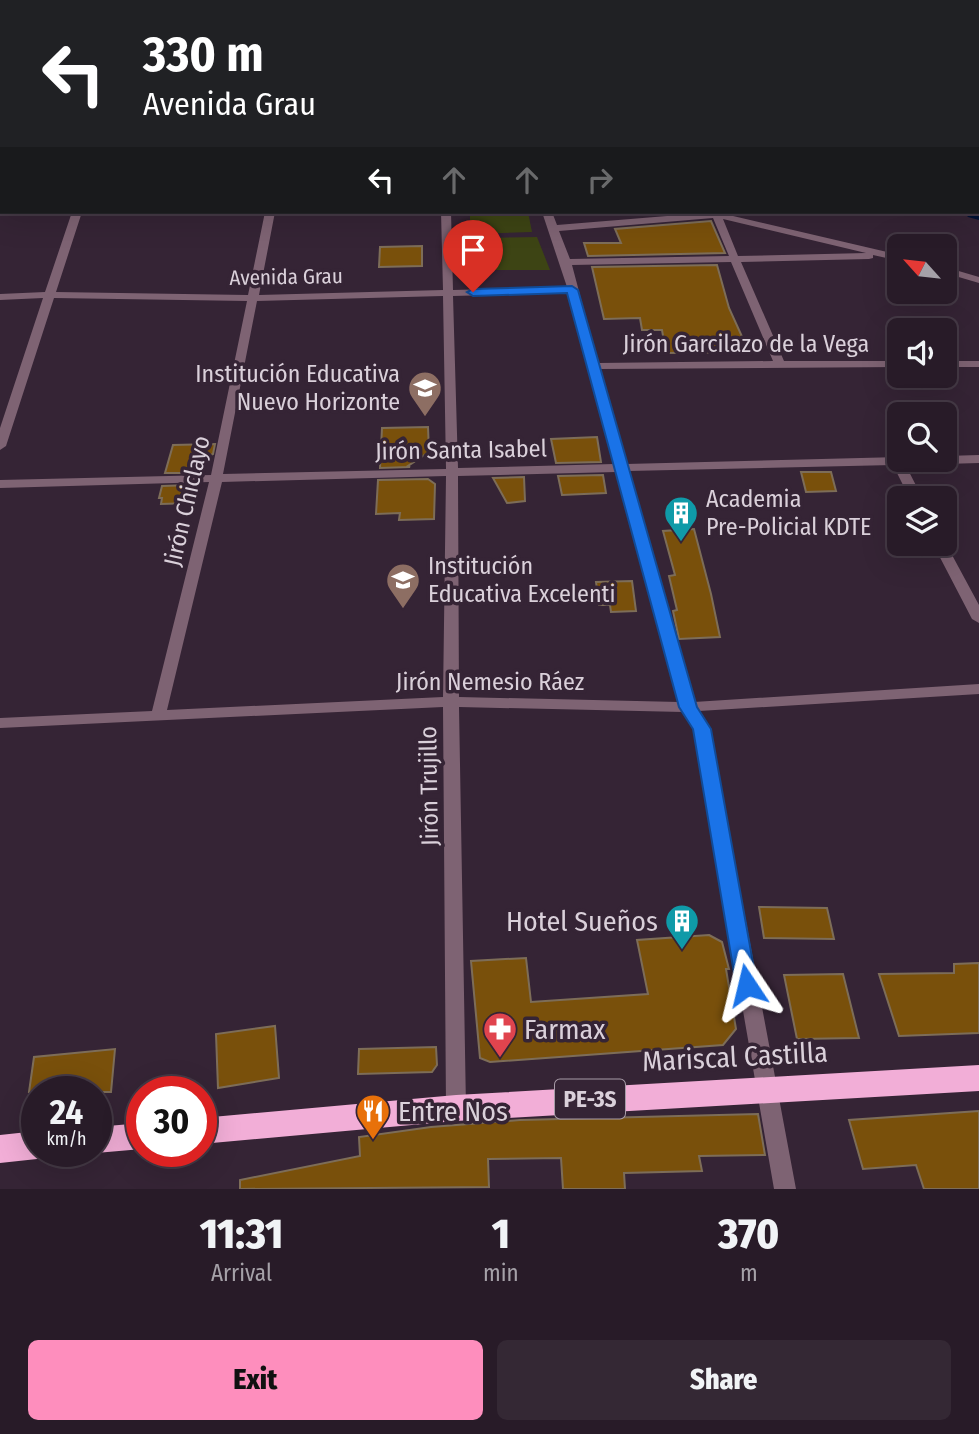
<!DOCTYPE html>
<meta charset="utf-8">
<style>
:root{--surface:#281b28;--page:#342834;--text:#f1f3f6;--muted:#a5a1a8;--line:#443945;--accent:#fe8ebd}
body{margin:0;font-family:"Fira Sans Condensed",sans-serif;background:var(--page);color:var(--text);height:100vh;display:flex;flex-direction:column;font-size:26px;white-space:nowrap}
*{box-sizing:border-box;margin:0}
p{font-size:23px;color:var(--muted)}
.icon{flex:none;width:38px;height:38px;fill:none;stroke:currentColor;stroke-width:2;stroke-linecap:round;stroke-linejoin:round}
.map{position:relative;height:1189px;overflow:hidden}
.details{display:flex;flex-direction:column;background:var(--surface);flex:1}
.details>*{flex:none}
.banner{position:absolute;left:0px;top:0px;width:980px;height:214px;box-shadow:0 7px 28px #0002,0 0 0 2px var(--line);background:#202124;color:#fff;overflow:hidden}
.needle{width:46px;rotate:297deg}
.tools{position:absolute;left:887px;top:234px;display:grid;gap:14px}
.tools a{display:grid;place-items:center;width:70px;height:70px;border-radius:10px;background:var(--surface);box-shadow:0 7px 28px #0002,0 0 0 2px var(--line);font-size:35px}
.speed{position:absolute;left:21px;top:1076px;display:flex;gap:14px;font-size:35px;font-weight:700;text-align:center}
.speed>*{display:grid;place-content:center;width:91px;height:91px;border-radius:50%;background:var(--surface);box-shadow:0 7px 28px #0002,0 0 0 2px var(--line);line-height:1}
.speed small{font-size:18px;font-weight:400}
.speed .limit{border:10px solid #d22;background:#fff;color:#111}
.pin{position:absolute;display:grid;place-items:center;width:60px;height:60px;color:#fff;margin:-72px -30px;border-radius:50% 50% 50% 0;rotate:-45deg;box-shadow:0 0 7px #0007}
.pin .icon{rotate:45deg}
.me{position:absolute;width:77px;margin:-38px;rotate:350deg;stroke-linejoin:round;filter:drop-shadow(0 0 5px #0008)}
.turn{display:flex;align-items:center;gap:24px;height:147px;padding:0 28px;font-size:32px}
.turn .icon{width:91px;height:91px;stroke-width:2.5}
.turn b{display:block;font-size:49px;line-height:60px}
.lanes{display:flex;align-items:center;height:66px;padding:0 28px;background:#0003;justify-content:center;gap:35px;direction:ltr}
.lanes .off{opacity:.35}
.eta{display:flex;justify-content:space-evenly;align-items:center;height:119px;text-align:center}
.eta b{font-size:42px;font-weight:800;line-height:49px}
.cta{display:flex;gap:14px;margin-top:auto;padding:14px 28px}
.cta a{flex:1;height:80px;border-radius:10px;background:var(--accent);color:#111;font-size:28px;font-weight:800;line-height:80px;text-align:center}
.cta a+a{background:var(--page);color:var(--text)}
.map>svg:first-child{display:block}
.green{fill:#3d4414}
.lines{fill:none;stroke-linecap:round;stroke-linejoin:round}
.river{fill:#001134;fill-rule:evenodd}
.building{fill:#79500b;stroke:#7d6d58;stroke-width:2}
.street{fill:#7e6373;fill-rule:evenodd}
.secondary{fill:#ad819b;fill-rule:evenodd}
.primary{fill:#d199ba;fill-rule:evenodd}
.highway{fill:#f2aed7;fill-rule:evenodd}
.route{fill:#1a73e8;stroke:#114b97;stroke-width:2}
.labels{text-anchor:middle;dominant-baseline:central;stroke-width:7;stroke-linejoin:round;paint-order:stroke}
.far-street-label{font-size:21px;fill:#dad0da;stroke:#352435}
.shield{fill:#352435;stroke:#a89ca8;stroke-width:2}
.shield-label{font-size:23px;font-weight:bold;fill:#dad0da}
.street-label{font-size:24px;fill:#dad0da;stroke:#352435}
.poi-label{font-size:24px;fill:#dad0da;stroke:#352435;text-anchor:start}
.near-poi-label{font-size:28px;fill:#dad0da;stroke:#352435;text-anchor:start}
.near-street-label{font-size:28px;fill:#dad0da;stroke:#352435}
</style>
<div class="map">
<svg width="979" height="1189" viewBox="0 0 979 1189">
<rect width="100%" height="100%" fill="#352435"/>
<g class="green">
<path d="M470 212H528L532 232 470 234Z"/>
<path d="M537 237 550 270H471V238Z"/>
</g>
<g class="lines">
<g class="river">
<path d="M687 0H709L710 2H688Z"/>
<path d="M979 202V220L968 217 964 212H978Z"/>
</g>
</g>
<g class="building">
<path d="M711 221 725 253 588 256 584 243H621L615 229Z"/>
<path d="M422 246V266L379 267 380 247Z"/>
<path d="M717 265 729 308 749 352 666 353 662 330H642L640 318 604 319 592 267Z"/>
<path d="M428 427 429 452 408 466 410 467 380 468 382 428Z"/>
<path d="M597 437 601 462 556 463 551 439Z"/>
<path d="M215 444 213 454 195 462 192 473H165L173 445Z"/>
<path d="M801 472H831L836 491 806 492Z"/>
<path d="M603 475 606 493 562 495 558 476Z"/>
<path d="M524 477 525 501 507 503 493 478Z"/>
<path d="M428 479 435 484 434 519 399 520 400 513 376 514 378 480Z"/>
<path d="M191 485 195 488 192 503 161 504 162 498H159L162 486Z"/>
<path d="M694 529 711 594 720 637 679 639 673 611 677 610 669 576 675 575 663 531Z"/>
<path d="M632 581 636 611 611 612 610 605H599L596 582Z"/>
<path d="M759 907 827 908 834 939 764 938Z"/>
<path d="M709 935 722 942 729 969H726L736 1029 723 1045 490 1062 480 1058 471 961 526 958 531 1002 648 994 637 940Z"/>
<path d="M979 963V1033L899 1036 879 974 954 973V964Z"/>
<path d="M843 974 859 1038 797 1039 784 975Z"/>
<path d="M275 1026 279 1078 218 1088 216 1034Z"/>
<path d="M436 1047 437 1065 432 1072 358 1074 359 1049Z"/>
<path d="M115 1049 111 1092H29L34 1057Z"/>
<path d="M979 1111V1189H924L916 1165 863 1169 849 1120Z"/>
<path d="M758 1114 765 1155 699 1156 702 1171 624 1173 625 1189H563L561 1158 488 1159 489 1187 240 1189V1180L360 1156 359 1137 431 1127 520 1120Z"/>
</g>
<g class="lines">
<g class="street">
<path d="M442 0H448L449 2H441Z"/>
<path d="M655 0H661L662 2H655Z"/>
<path d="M898 0 910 2H899Z"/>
<rect x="978" y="21" width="1" height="4"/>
<rect x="0" y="86" width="2" height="4"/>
<path d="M72 212H82L56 292 248 295 265 212H275L259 295 443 290 441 212H451L453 290 567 287 542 212H552L557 225 716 212 900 255V261L873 255V258L869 259 741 262 784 361H900V367L600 369 626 464 900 457V460H929L923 464H905L923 499H910L893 465 628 471 694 702 979 684V694L699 711 710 729 796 1189H774L694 729 683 712 459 707 466 1108 463 1114 456 1117 449 1114 446 1108 443 707 0 728V718L152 711 209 482 0 488V480L211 475 247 301 54 298 6 446 0 450V428L43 298 0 300V294L45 292ZM713 218 729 256 570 259 559 231ZM723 219 866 253 738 256ZM731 262 773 361 598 363 572 265ZM569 293 614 464 458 468 453 296ZM443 296 446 469 223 474 257 301ZM616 472 679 702 459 697 458 476ZM446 476 443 697 167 710 222 482Z"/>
<path d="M945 267 979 277V283L945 273Z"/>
<rect x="945" y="361" width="34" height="6"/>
<path d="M979 455V463L945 464 939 460H945V456Z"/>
<path d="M945 542 979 605V623L972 619 933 544H945Z"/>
</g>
<g class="secondary">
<path d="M244 0H252L253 2H245Z"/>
<path d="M263 0H271L272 2H264Z"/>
</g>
<g class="primary">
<rect x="978" y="120" width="1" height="6"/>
<rect x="978" y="140" width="1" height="6"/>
<rect x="0" y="149" width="2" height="6"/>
<rect x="0" y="162" width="2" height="6"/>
</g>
<g class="highway">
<path d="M979 1065V1091L456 1121 201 1144V1118L456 1095Z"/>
<path d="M142 1123V1149L96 1153 91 1152H96V1127Z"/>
<path d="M37 1131V1152H49L48 1155 37 1159 0 1163V1135Z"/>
</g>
</g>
<path class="route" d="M572 286 578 290 697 707 711 729 757 985 754 991 747 994 739 991 736 985 693 729 679 707 567 293 473 296 467 292 473 289Z"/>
<defs>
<g id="school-pin" transform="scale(1.75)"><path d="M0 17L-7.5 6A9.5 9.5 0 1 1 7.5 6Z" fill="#8d6e63" stroke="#352435"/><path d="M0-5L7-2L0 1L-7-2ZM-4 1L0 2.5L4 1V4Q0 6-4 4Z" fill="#fff"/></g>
<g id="building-pin" transform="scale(1.75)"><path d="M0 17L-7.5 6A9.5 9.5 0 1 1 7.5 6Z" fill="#0f9aa8" stroke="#352435"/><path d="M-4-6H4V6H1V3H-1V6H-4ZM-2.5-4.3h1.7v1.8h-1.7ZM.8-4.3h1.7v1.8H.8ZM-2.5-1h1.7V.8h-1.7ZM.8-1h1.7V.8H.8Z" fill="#fff"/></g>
<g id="pharmacy-pin" transform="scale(1.75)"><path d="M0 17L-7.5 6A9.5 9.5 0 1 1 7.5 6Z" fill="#e0444e" stroke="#352435"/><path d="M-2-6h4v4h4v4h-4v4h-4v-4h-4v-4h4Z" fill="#fff"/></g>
<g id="restaurant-pin" transform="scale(1.75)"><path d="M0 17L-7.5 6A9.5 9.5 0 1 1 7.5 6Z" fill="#e8710a" stroke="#352435"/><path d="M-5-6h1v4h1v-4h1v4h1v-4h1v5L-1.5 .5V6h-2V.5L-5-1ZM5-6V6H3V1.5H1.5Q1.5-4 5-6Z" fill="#fff"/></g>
</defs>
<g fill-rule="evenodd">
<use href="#school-pin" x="425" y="388"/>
<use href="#building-pin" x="681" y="513"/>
<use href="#school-pin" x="403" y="580"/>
<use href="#building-pin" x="682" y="921"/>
<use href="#pharmacy-pin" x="500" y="1029"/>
<use href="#restaurant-pin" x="373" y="1111"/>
</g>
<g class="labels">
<g class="far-street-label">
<text transform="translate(286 277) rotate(-1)">Avenida Grau</text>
</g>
<rect class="shield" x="555" y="1079.5" width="70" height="39" rx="5"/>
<g class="shield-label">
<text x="590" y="1099">PE-3S</text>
</g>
<g class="street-label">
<text x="746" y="344">Jirón Garcilazo de la Vega</text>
<text transform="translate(461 450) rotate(-1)">Jirón Santa Isabel</text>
<text transform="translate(187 501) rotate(-77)">Jirón Chiclayo</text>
<text x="490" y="682">Jirón Nemesio Ráez</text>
<text transform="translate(429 786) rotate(-91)">Jirón Trujillo</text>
</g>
<g class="poi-label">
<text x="400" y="374" text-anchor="end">Institución Educativa<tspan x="400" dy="28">Nuevo Horizonte</tspan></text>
<text x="706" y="499">Academia<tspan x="706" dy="28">Pre-Policial KDTE</tspan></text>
<text x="428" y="566">Institución<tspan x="428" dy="28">Educativa Excelenti</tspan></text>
</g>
<g class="near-poi-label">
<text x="658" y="921" text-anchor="end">Hotel Sueños</text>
<text x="524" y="1029">Farmax</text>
<text x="398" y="1111">Entre Nos</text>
</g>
<g class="near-street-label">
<text transform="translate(735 1057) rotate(-3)">Mariscal Castilla</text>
</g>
</g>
</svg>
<div class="tools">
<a><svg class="needle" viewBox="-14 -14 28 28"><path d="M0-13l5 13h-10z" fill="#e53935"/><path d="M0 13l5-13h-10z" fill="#a5a1a8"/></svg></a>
<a><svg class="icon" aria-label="sound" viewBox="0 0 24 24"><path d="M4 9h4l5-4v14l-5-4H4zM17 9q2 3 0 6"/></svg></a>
<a><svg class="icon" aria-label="search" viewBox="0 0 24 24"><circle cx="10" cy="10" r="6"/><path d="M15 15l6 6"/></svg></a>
<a><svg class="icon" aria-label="layers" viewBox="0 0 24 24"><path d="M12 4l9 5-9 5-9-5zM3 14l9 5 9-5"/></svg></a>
</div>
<div class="speed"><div>24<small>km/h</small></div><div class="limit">30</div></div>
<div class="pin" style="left:473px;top:292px;background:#d93025"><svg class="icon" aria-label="arrive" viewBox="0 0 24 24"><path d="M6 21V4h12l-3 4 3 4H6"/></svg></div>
<svg class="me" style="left:747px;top:985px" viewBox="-20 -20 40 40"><path d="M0-17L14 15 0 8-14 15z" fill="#1a73e8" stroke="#fff" stroke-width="4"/></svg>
<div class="banner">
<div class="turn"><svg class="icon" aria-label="left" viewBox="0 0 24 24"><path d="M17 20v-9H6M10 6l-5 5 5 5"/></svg><div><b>330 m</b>Avenida Grau</div></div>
<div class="lanes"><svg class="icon" aria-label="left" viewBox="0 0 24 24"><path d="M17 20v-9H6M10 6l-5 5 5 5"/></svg><svg class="icon off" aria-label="ahead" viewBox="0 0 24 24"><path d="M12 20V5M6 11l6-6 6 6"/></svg><svg class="icon off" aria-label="ahead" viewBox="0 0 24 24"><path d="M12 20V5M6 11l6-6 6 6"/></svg><svg class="icon off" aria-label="right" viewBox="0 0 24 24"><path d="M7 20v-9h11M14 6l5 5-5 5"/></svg></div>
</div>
</div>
<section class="details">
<div class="eta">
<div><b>11:31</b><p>Arrival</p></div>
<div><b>1</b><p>min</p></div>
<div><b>370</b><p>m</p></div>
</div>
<div class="cta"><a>Exit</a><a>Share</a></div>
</section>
